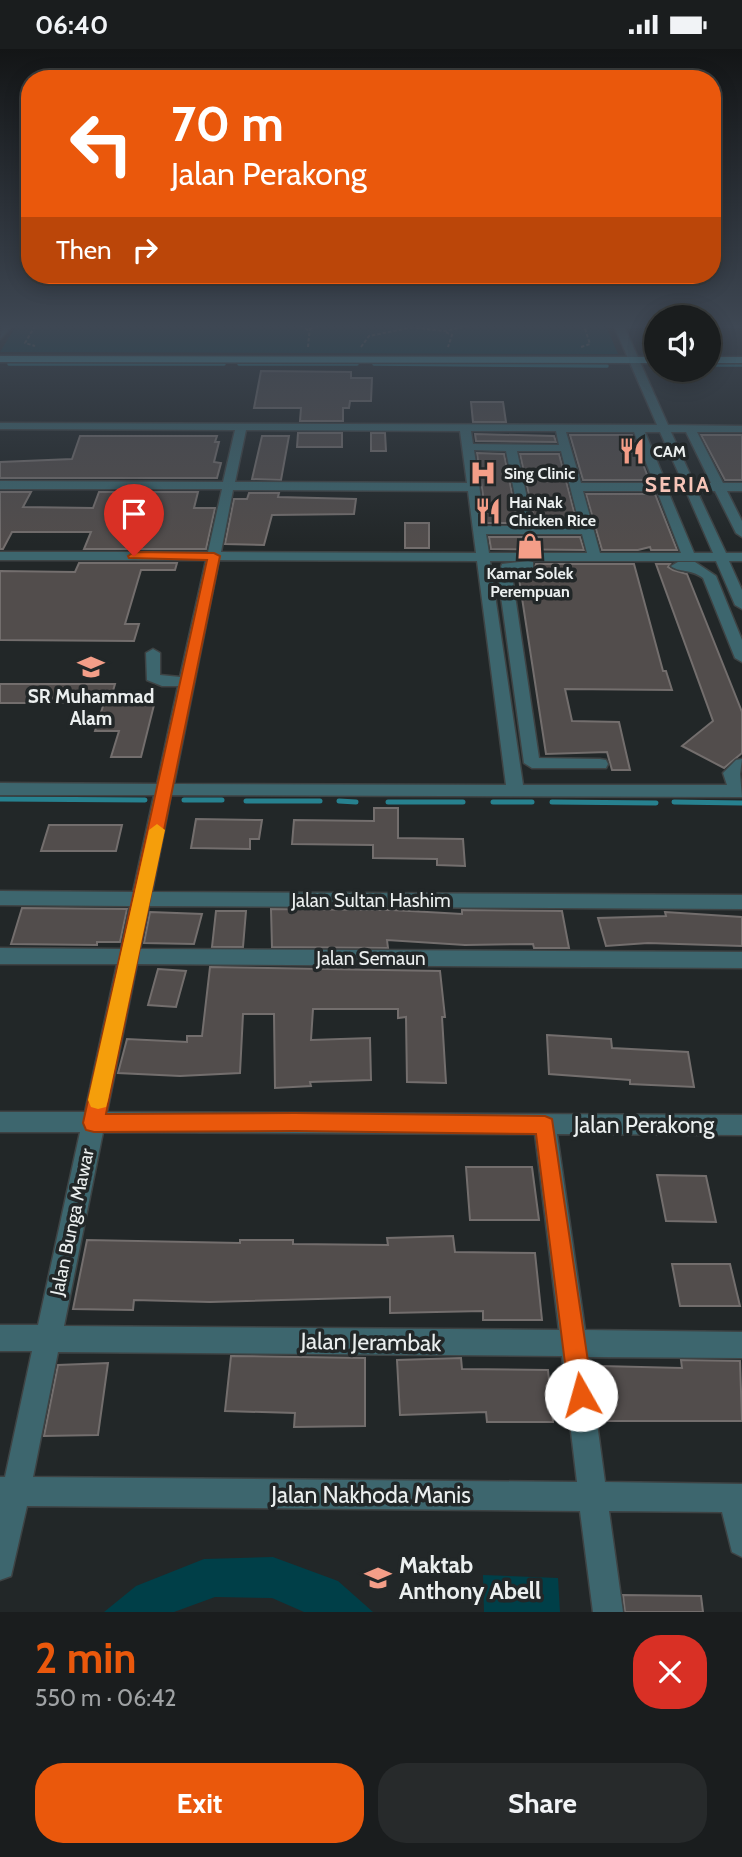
<!DOCTYPE html>
<meta charset="utf-8">
<style>
:root{--surface:#1a1d1e;--page:#272a2b;--text:#f1f3f6;--muted:#9fa2a4;--line:#383b3c;--accent:#ea580c}
body{margin:0;font-family:Cabin,sans-serif;background:var(--page);color:var(--text);height:100vh;display:flex;flex-direction:column;font-size:26px;white-space:nowrap}
*{box-sizing:border-box;margin:0}
p{font-size:23px;color:var(--muted)}
.icon{flex:none;width:38px;height:38px;fill:none;stroke:currentColor;stroke-width:2;stroke-linecap:round;stroke-linejoin:round}
.map{position:relative;height:1563px;overflow:hidden}
.details{display:flex;flex-direction:column;background:var(--surface);flex:1}
.details>*{flex:none}
.banner{position:absolute;left:21px;top:21px;width:700px;height:214px;border-radius:28px;box-shadow:0 4px 18px #0003,0 0 0 2px var(--line);background:#ea580c;color:#fff;overflow:hidden}
.controls{position:absolute;left:644px;top:256px;display:grid;gap:14px}
.controls a{display:grid;place-items:center;width:77px;height:77px;border-radius:50%;background:var(--surface);box-shadow:0 4px 18px #0003,0 0 0 2px var(--line);font-size:35px}
.pin{position:absolute;display:grid;place-items:center;width:60px;height:60px;color:#fff;margin:-72px -30px;border-radius:50% 50% 50% 0;rotate:-45deg;box-shadow:0 0 7px #0007}
.pin .icon{rotate:45deg}
.me{position:absolute;width:77px;margin:-38px;rotate:353deg;stroke-linejoin:round;filter:drop-shadow(0 0 5px #0008)}
.turn{display:flex;align-items:center;gap:24px;height:147px;padding:0 35px;font-size:32px}
.turn .icon{width:91px;height:91px;stroke-width:2.5}
.turn b{display:block;font-size:49px;line-height:60px}
.then{display:flex;align-items:center;height:66px;padding:0 35px;background:#0003;gap:14px;font-size:26px}
.round{display:grid;place-items:center;flex:none;width:74px;height:74px;border-radius:28px;background:var(--page)}
.summary{display:flex;align-items:center;justify-content:space-between;height:119px;padding:0 35px}
h1{font-size:42px;font-weight:800;line-height:52px;color:var(--accent)}
.button{display:flex;gap:14px;margin-top:auto;padding:14px 35px}
.button a{flex:1;height:80px;border-radius:28px;background:var(--accent);color:#fff;font-size:28px;font-weight:800;line-height:80px;text-align:center}
.button a+a{background:var(--page);color:var(--text)}
.status{display:flex;justify-content:space-between;align-items:center;height:49px;padding:0 35px;background:var(--surface);direction:ltr}
.status svg{height:19px;fill:currentColor}
.map>svg:first-child{display:block}
.green{fill:#003f48}
.lines{fill:none;stroke-linecap:round;stroke-linejoin:round}
.stream-far1{stroke:#27818f;stroke-width:3.5}
.stream{stroke:#27818f;stroke-width:5}
.building{fill:#524d4c;stroke:#736e6d;stroke-width:2}
.minor-casing{stroke:#3e4344;stroke-width:3}
.major-casing{stroke:#3e4344;stroke-width:3}
.path{stroke:#686d6d;stroke-width:2;stroke-dasharray:3.5 2;stroke-linecap:butt}
.minor{fill:#3d666e;fill-rule:evenodd}
.major{fill:#4aa6b5;fill-rule:evenodd}
.route{fill:#ea580c;stroke:#983908;stroke-width:2}
.slow{fill:#f59e0b}
.labels{text-anchor:middle;dominant-baseline:central;stroke-width:7;stroke-linejoin:round;paint-order:stroke}
.far-poi-label{font-size:16px;font-weight:bold;fill:#ebefef;stroke:#222728;text-anchor:start}
.poi-label{font-size:19px;font-weight:bold;fill:#ebefef;stroke:#222728}
.street-label{font-size:19px;fill:#ebefef;stroke:#222728}
.far-district-label{font-size:21px;font-weight:bold;letter-spacing:2px;fill:#f7c5b8;stroke:#222728}
.near-street-label{font-size:23px;fill:#ebefef;stroke:#222728}
.near-poi-label{font-size:23px;font-weight:bold;fill:#ebefef;stroke:#222728;text-anchor:start}
</style>
<div class="status"><b>06:40</b><svg viewBox="0 0 49 12"><path d="M0 12V9h3v3zM5 12V6h3v6zM10 12V3h3v9zM15 12V0h3v12zM26 1h20v11H26zM47 4h2v5h-2z"/></svg></div>
<div class="map">
<svg width="742" height="1563" viewBox="0 0 742 1563">
<rect width="100%" height="100%" fill="#222728"/>
<g class="green">
<path d="M16 277H606L618 305 0 303Z"/>
<path d="M273 1508 338 1532 373 1563H304L272 1549 215 1548 174 1563H104L136 1537 204 1510Z"/>
<path d="M483 1526 558 1529 560 1563H484Z"/>
</g>
<g class="lines">
<g class="stream-far1">
<path d="M9 315H224"/>
<path d="M239 315H357"/>
<path d="M374 315 607 317"/>
<path d="M709 316H742"/>
</g>
<g class="stream">
<path d="M0 750 145 751"/>
<path d="M184 751H222"/>
<path d="M246 752H320"/>
<path d="M339 752 356 753"/>
<path d="M388 753H463"/>
<path d="M493 753H532"/>
<path d="M552 753 656 754"/>
<path d="M674 753 742 754"/>
</g>
</g>
<g class="building">
<path d="M261 322 351 323V329H372L371 352H350L349 359H343V372H300L301 359H254Z"/>
<path d="M471 353H503L506 373H473Z"/>
<path d="M298 384H342V398H297Z"/>
<path d="M371 384H385L386 402H371Z"/>
<path d="M475 385 554 387 556 393 476 392Z"/>
<path d="M570 386H632L649 431H583Z"/>
<path d="M701 386H742V431H725Z"/>
<path d="M80 387H217L215 393H219L214 413 221 414 217 429H0V413L72 410Z"/>
<path d="M262 387H289L281 431 252 430Z"/>
<path d="M477 404 504 405 518 474H487Z"/>
<path d="M520 405H559L577 474H535Z"/>
<path d="M0 443H31L23 458 93 459 99 443H198L194 459H215L206 500H84L91 483H12L3 500H0Z"/>
<path d="M249 444H279L278 448 356 450 354 465 272 466 264 496 225 495 234 450H247Z"/>
<path d="M586 445H655L677 501H651L650 498 638 501H602Z"/>
<rect x="405" y="474" width="24" height="25"/>
<path d="M489 488H580L584 501 491 500Z"/>
<path d="M79 514H177L175 521H141L125 575H139L134 592 0 591V522L75 523Z"/>
<path d="M536 515H634L663 622H666L672 641 565 640 572 672 619 673 630 721H612L607 703 546 705 518 523 533 522Z"/>
<path d="M656 515H670L668 518 673 521 687 525 742 663V704L724 719 682 697 713 672Z"/>
<path d="M0 635H115L110 652H155L141 708H111L119 682H95L104 654H0Z"/>
<path d="M374 759H398V789L463 790 465 817 437 816V810L373 809V796L292 795 294 771 374 772Z"/>
<path d="M196 770 262 771 259 790H250V800L191 799Z"/>
<path d="M49 776H122L116 802H41Z"/>
<path d="M22 859 127 860 120 893H97V896L11 895Z"/>
<path d="M271 860 392 861 462 865V861L562 862 569 899H534L533 895 465 896 387 891 388 899 272 898Z"/>
<path d="M216 862H246L243 898H212Z"/>
<path d="M150 863 202 865 194 895 144 894Z"/>
<path d="M665 863 742 868V897L648 894 606 897 598 869 666 867Z"/>
<path d="M210 918 440 922 445 968H442L446 1034 407 1033 406 968 398 969V960H313L311 991 370 989 371 1031 310 1033 311 1037 275 1039 274 965H243L240 1024 180 1027 118 1024 127 990 187 993V987H202Z"/>
<path d="M158 920 186 922 176 958 148 956Z"/>
<path d="M547 986 611 990 612 999 688 1003 694 1038 630 1035V1031L549 1025Z"/>
<path d="M466 1118H532L539 1171H470Z"/>
<path d="M657 1126 706 1127 716 1173 666 1172Z"/>
<path d="M453 1187 455 1203 535 1204 542 1271H483V1262L390 1264V1248L210 1253 134 1251 133 1261 73 1260 87 1191 240 1194V1191H293V1195L388 1196 387 1189Z"/>
<path d="M672 1215H730L740 1257H680Z"/>
<path d="M231 1307 365 1309V1377L294 1378 295 1364 225 1362Z"/>
<path d="M461 1309 462 1320 548 1321 553 1373H487L486 1363 400 1366 397 1311Z"/>
<path d="M681 1311 740 1312 742 1372H608L601 1317 682 1319Z"/>
<path d="M108 1314 98 1386 44 1387 58 1316Z"/>
<path d="M623 1546 701 1547 703 1563H625Z"/>
</g>
<g class="lines">
<g class="minor-casing">
<g id="minor">
<path d="M3 277H12L0 290Z"/>
<path d="M614 277H624L668 376 742 377V383H697L723 434H742V442H727L742 472V488L736 484 715 442H697L726 504H742V512H729L742 541V560L735 556 716 512H490L523 736H727L723 724 736 711 742 710 740 725 742 748 171 746 152 843 742 846V860L149 857 140 900 742 903V919L137 915 107 1063 742 1066V1086L557 1085 585 1281 742 1283V1309L588 1308 605 1433 742 1435V1508L732 1503 722 1463 609 1462 623 1563H593L580 1462 27 1457 11 1527 0 1531V1428H5L32 1302H0V1276H38L80 1083H0V1063H85L117 915H0V899L121 900 130 857 0 856V842L133 843 154 746H0V734L157 735 178 637H162L147 631 146 604 153 600 160 604V626L180 628 206 511H0V503H208L222 440H0V432L223 433 235 381 0 380V374L657 376ZM246 381 460 382 467 434 235 433ZM471 382H556L559 396 473 395ZM566 383H634L654 434H581ZM645 383H660L683 434H666ZM671 383H686L711 434H694ZM474 401 506 402 521 477H485ZM517 402H561L580 477H533ZM233 441 468 442 476 504 221 503ZM583 442H657L681 504H600ZM668 442H686L713 504H694ZM486 485H582L587 504H489ZM219 511 477 512 506 736 174 735ZM103 1083 535 1085 559 1281 64 1277ZM58 1303 562 1307 577 1433 33 1428Z"/>
<path d="M528 512 533 513V519L513 521 512 526 539 709 600 710 606 711 608 715 606 719H532L524 714 498 526 502 515Z"/>
<path d="M695 513 716 527 742 591V613L735 609 703 529C690 519 679 524 671 517L678 513Z"/>
</g>
</g>
<g class="major-casing">
<g id="major">
<path d="M0 307 656 308V314L0 313Z"/>
<rect x="709" y="308" width="33" height="6"/>
</g>
</g>
<g class="path">
<path d="M35 277 25 294 35 297"/>
<path d="M300 277 308 281 318 277"/>
<path d="M416 279 444 282 469 277"/>
<path d="M446 283 452 286 448 298"/>
<path d="M308 298 310 277"/>
<path d="M361 298 369 287 419 277"/>
<path d="M581 298 590 295 584 277"/>
</g>
<use href="#minor" class="minor"/>
<use href="#major" class="major"/>
</g>
<linearGradient id="sky" x2="0" y2="1"><stop stop-color="#131516"/><stop offset="0.56" stop-color="#3e4753"/><stop offset="1" stop-color="#3e4753" stop-opacity="0"/></linearGradient>
<rect width="742" height="495" fill="url(#sky)"/>
<path class="route" d="M134 503 214 504 220 507 106 1065 295 1064 545 1067 552 1070 593 1346 589 1355 581 1359 572 1355 569 1346 536 1085 295 1082 94 1083 86 1081 83 1074 207 511 129 509 128 507Z"/>
<path class="slow" d="M157 775 165 781 108 1051 106 1058 98 1060 91 1058 88 1051 149 781Z"/>
<defs>
<g id="restaurant-bare" transform="scale(2.1)"><path d="M-5-6h1v4h1v-4h1v4h1v-4h1v5L-1.5 .5V6h-2V.5L-5-1ZM5-6V6H3V1.5H1.5Q1.5-4 5-6Z" fill="#f49e88" stroke="#222728" stroke-width="2.5" paint-order="stroke"/></g>
<g id="hospital-bare" transform="scale(2.1)"><path d="M-5-5h3v3.5h4V-5h3V5h-3V1.5h-4V5h-3Z" fill="#f49e88" stroke="#222728" stroke-width="2.5" paint-order="stroke"/></g>
<g id="shop-bare" transform="scale(2.1)"><path d="M-5-2.5h2.3a2.7 3.5 0 0 1 5.4 0H5L5.5 6h-11ZM-1.5-2.5h3a1.5 2.3 0 0 0-3 0Z" fill="#f49e88" stroke="#222728" stroke-width="2.5" paint-order="stroke"/></g>
<g id="school-bare" transform="scale(2.1)"><path d="M0-5L7-2L0 1L-7-2ZM-4 1L0 2.5L4 1V4Q0 6-4 4Z" fill="#f49e88" stroke="#222728" stroke-width="2.5" paint-order="stroke"/></g>
</defs>
<g fill-rule="evenodd">
<use href="#restaurant-bare" x="632" y="402"/>
<use href="#hospital-bare" x="483" y="424"/>
<use href="#restaurant-bare" x="488" y="462"/>
<use href="#shop-bare" x="530" y="497"/>
<use href="#school-bare" x="91" y="618"/>
<use href="#school-bare" x="378" y="1529"/>
</g>
<g class="labels">
<g class="far-poi-label">
<text x="653" y="402">CAM</text>
<text x="504" y="424">Sing Clinic</text>
<text x="509" y="453">Hai Nak<tspan x="509" dy="18">Chicken Rice</tspan></text>
<text x="530" y="524" text-anchor="middle">Kamar Solek<tspan x="530" dy="18">Perempuan</tspan></text>
</g>
<g class="poi-label">
<text x="91" y="647">SR Muhammad<tspan x="91" dy="22">Alam</tspan></text>
</g>
<g class="street-label">
<text x="371" y="851">Jalan Sultan Hashim</text>
<text x="371" y="909">Jalan Semaun</text>
<text transform="translate(72 1173) rotate(-78)">Jalan Bunga Mawar</text>
</g>
<g class="far-district-label">
<text x="678" y="435">SERIA</text>
</g>
<g class="near-street-label">
<text x="644" y="1076">Jalan Perakong</text>
<text transform="translate(371 1293) rotate(1)">Jalan Jerambak</text>
<text x="371" y="1446">Jalan Nakhoda Manis</text>
</g>
<g class="near-poi-label">
<text x="399" y="1516">Maktab<tspan x="399" dy="26">Anthony Abell</tspan></text>
</g>
</g>
</svg>
<div class="controls">
<a><svg class="icon" aria-label="sound" viewBox="0 0 24 24"><path d="M4 9h4l5-4v14l-5-4H4zM17 9q2 3 0 6"/></svg></a>
</div>
<div class="pin" style="left:134px;top:507px;background:#d93025"><svg class="icon" aria-label="arrive" viewBox="0 0 24 24"><path d="M6 21V4h12l-3 4 3 4H6"/></svg></div>
<svg class="me" style="left:581px;top:1346px" viewBox="-20 -20 40 40"><circle r="19" fill="#fff"/><path d="M0-13L10 11 0 6-10 11z" fill="#ea580c"/></svg>
<div class="banner">
<div class="turn"><svg class="icon" aria-label="left" viewBox="0 0 24 24"><path d="M17 20v-9H6M10 6l-5 5 5 5"/></svg><div><b>70 m</b>Jalan Perakong</div></div>
<div class="then">Then<svg class="icon" aria-label="right" viewBox="0 0 24 24"><path d="M7 20v-9h11M14 6l5 5-5 5"/></svg></div>
</div>
</div>
<section class="details">
<div class="summary"><div><h1>2 min</h1><p>550 m · 06:42</p></div><a class="round" style="background:#d93025;color:#fff"><svg class="icon" aria-label="close" viewBox="0 0 24 24"><path d="M6 6l12 12M18 6L6 18"/></svg></a></div>
<div class="button"><a>Exit</a><a>Share</a></div>
</section>
